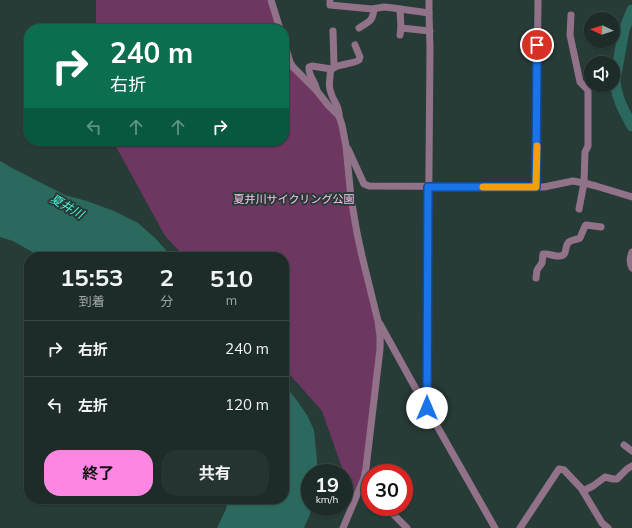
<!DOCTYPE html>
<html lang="ja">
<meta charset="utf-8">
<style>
:root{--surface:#1d2c29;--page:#253431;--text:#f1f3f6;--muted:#a0a7a8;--line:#3b4846;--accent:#fd86e2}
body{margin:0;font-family:Mulish,"Noto Sans JP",sans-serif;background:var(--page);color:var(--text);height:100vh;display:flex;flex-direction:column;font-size:15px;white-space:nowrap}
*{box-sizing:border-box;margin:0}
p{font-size:13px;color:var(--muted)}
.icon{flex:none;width:22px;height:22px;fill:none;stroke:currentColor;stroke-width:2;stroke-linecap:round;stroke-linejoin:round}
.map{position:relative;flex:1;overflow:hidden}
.details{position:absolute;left:24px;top:252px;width:265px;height:252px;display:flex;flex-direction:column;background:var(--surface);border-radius:16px;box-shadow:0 1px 3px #0004,0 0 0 1px var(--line)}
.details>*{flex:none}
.guide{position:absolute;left:24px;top:24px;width:265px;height:122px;border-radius:16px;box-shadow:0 1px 3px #0004,0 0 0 1px var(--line);background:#0b6e4f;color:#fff;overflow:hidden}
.needle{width:26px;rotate:274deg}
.buttons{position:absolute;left:584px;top:12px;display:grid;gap:8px}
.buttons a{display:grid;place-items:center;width:36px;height:36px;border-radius:50%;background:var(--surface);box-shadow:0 1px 3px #0004,0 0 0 1px var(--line);font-size:20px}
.speed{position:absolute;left:301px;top:464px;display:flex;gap:8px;font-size:20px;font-weight:700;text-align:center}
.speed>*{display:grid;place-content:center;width:52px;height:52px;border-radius:50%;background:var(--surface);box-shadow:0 1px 3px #0004,0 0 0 1px var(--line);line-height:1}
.speed small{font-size:10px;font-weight:400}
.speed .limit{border:6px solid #d22;background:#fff;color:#111}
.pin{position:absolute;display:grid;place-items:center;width:34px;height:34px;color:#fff;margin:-17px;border:2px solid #fff;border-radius:50%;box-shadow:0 1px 4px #0007}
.me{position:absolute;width:44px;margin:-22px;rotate:0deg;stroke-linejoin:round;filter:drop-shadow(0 0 3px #0008)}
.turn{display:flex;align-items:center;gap:14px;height:84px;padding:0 20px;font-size:18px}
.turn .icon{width:52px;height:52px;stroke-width:2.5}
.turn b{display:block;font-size:28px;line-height:34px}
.lanes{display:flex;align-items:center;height:38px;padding:0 20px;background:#0003;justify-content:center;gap:20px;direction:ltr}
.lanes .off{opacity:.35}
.eta{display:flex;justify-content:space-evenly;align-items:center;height:68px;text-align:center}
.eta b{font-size:24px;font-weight:700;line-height:28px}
.primary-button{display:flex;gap:8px;margin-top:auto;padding:8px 20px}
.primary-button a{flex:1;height:46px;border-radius:16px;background:var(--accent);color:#111;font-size:16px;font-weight:700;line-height:46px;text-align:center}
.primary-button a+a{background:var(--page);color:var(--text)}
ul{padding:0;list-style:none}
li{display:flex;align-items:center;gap:12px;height:56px;padding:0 20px;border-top:1px solid var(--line)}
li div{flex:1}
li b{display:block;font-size:15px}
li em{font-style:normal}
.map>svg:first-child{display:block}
.green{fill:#6e3761}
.water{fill:#2b695e}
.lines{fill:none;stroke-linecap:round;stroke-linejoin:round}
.river{stroke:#2b695e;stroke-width:11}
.minor{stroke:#917289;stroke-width:7}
.route-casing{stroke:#114b97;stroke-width:10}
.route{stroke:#1a73e8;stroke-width:7}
.slow{stroke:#f59e0b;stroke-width:7}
.labels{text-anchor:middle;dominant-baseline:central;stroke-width:4;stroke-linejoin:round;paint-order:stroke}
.park-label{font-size:11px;fill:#fcc3ed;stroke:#273b37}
.water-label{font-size:12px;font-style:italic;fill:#4ef5da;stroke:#273b37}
</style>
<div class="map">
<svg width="632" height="528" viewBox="0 0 632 528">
<rect width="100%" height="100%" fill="#273b37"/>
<g class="green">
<path d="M96 0H270L279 29H96Z"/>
<path d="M284 43 290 62 339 113 358 231 385 335 369 460 354 502 322 411 284 368V257H185L165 236 113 141H284Z"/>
</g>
<g class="water">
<path d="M0 161 12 168 65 195 87 201 114 211 138 223 156 239 172 257H41L13 241 0 237Z"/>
<path d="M284 384 295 398 307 415 314 430 317 460V473H310V507H312L310 514 304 528H217L226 509 228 499H284Z"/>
</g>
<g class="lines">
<path class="river" d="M632 10 624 30 615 80C616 97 624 111 632 126"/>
<g class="minor">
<path d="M271 0 280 29"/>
<path d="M330 0V5L372 9 384 7 393 8 429 13 430 48 427 408"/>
<path d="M429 13V0"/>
<path d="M571 15 570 35 580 82 588 90V146L585 152 584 183 579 209"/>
<path d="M359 28C370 20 372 23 374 9"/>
<path d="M401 28 430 31"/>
<path d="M333 31 334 65 333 68"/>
<path d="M400 35 401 28 400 9"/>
<path d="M284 42 290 62 293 67 317 91 328 105 339 116 342 125 346 146 351 198 357 233 362 256 378 321 380 336V349L366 468 364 478 343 528"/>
<path d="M317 91C316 82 308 76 309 67L312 66 331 69"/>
<path d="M339 116C340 107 333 101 331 93 329 88 329 83 330 77 330 74 330 71 332 69 338 63 352 65 359 60L360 57 355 45"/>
<path d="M348 149 364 184 369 186 536 187H544L573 181 584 183 596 186 632 197"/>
<path d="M536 187 538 0"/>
<path d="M632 252C630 258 629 262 632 268"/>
<path d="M536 278 537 270 542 263 543 254C549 253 554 257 560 256 568 255 564 248 568 243 570 240 576 240 580 238L585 226 586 225 601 227"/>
<path d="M380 324 412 382 495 528"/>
<path d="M624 445 632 451"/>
<path d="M583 491 593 486 605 477 613 479H617L627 469 632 466"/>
<path d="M386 507 407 528"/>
<path d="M520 528 559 469 564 470 581 488 602 523 608 528"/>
</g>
</g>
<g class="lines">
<g class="route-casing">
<path id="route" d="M427 408 428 187H536L537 45"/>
</g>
<use href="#route" class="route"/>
<path class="slow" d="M483 187H536L537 146"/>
</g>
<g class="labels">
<g class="park-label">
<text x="294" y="199">夏井川サイクリング公園</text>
</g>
<g class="water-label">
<text transform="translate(67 206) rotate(30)">夏井川</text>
</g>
</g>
</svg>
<div class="buttons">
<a><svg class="needle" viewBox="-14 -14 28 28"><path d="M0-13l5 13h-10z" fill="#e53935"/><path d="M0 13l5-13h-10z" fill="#a0a7a8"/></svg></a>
<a><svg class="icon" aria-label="sound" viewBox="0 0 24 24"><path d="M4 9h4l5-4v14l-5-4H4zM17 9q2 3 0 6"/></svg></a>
</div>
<div class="speed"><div>19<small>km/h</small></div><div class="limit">30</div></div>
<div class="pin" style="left:537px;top:45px;background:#d93025"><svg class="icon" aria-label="arrive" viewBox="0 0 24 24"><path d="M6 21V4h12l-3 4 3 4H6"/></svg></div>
<svg class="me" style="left:427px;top:408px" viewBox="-20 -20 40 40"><circle r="19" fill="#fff"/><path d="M0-13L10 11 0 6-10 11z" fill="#1a73e8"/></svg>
<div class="guide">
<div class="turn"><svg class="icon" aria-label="right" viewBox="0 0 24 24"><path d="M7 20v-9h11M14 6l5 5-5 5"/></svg><div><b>240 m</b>右折</div></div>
<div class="lanes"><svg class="icon off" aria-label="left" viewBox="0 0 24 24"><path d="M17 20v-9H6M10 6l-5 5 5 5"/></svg><svg class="icon off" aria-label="ahead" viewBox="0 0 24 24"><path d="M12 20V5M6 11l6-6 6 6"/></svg><svg class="icon off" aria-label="ahead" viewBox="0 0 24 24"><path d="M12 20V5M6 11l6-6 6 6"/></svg><svg class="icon" aria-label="right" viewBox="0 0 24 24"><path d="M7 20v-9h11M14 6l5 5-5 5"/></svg></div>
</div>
<section class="details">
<div class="eta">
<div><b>15:53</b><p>到着</p></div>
<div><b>2</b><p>分</p></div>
<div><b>510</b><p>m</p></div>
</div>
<ul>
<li><svg class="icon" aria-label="right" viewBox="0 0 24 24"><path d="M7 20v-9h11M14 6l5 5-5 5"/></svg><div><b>右折</b></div><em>240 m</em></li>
<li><svg class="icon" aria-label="left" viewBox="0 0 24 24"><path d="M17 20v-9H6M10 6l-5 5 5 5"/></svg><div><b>左折</b></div><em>120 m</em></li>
</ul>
<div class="primary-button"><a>終了</a><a>共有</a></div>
</section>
</div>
